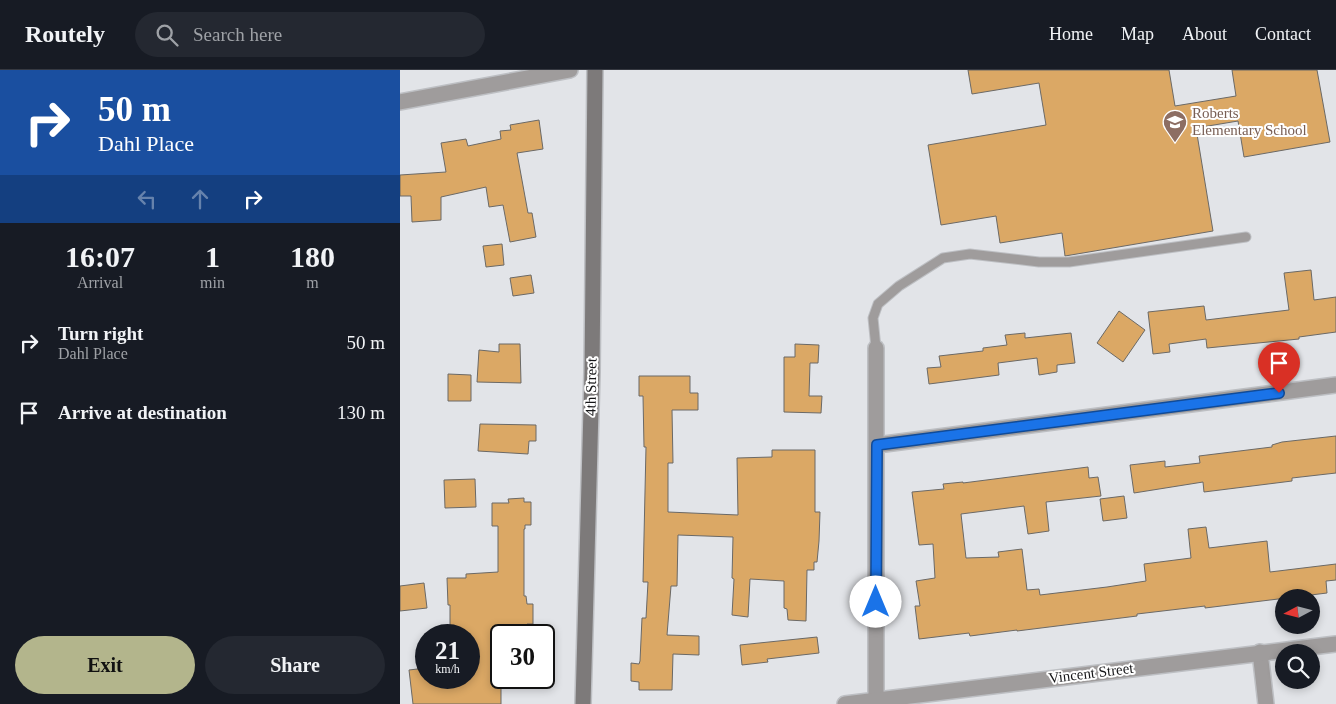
<!DOCTYPE html>
<style>
:root{--surface:#171b24;--page:#242831;--text:#f1f3f6;--muted:#9ea1a6;--line:#363941;--accent:#b3b58c}
body{margin:0;font-family:"Times New Roman",serif;background:var(--page);color:var(--text);height:100vh;display:flex;flex-direction:column;font-size:19px;white-space:nowrap}
*{box-sizing:border-box;margin:0}
p{font-size:16px;color:var(--muted)}
.icon{flex:none;width:28px;height:28px;fill:none;stroke:currentColor;stroke-width:2;stroke-linecap:round;stroke-linejoin:round}
.map{position:relative;flex:1;overflow:hidden}
.side{display:flex;flex-direction:column;background:var(--surface);width:400px}
.side>*{flex:none}
.guide{background:#1a4fa0;color:#fff;overflow:hidden}
.needle{width:32px;rotate:263deg}
.tools{position:absolute;left:875px;top:519px;display:grid;gap:10px}
.tools a{display:grid;place-items:center;width:45px;height:45px;border-radius:50%;background:var(--surface);box-shadow:0 2px 8px #0003;font-size:25px}
.speed{position:absolute;left:15px;top:554px;display:flex;gap:10px;font-size:25px;font-weight:700;text-align:center}
.speed>*{display:grid;place-content:center;width:65px;height:65px;border-radius:50%;background:var(--surface);box-shadow:0 2px 8px #0003;line-height:1}
.speed small{font-size:12px;font-weight:400}
.speed .limit{border:2px solid #111;border-radius:8px;background:#fff;color:#111}
.pin{position:absolute;display:grid;place-items:center;width:42px;height:42px;color:#fff;margin:-51px -21px;border-radius:50% 50% 50% 0;rotate:-45deg;box-shadow:0 0 5px #0007}
.pin .icon{rotate:45deg}
.me{position:absolute;width:55px;margin:-28px;rotate:0deg;stroke-linejoin:round;filter:drop-shadow(0 0 4px #0008)}
.turn{display:flex;align-items:center;gap:18px;height:105px;padding:0 15px;font-size:22px}
.turn .icon{width:65px;height:65px;stroke-width:2.5}
.turn b{display:block;font-size:35px;line-height:42px}
.lanes{display:flex;align-items:center;height:48px;padding:0 15px;background:#0003;justify-content:center;gap:25px;direction:ltr}
.lanes .off{opacity:.35}
.eta{display:flex;justify-content:space-evenly;align-items:center;height:85px;text-align:center}
.eta b{font-size:30px;font-weight:600;line-height:35px}
.cta{display:flex;gap:10px;margin-top:auto;padding:10px 15px}
.cta a{flex:1;height:58px;border-radius:30px;background:var(--accent);color:#111;font-size:20px;font-weight:600;line-height:58px;text-align:center}
.cta a+a{background:var(--page);color:var(--text)}
ul{padding:0;list-style:none}
li{display:flex;align-items:center;gap:15px;height:70px;padding:0 15px}
li div{flex:1}
li b{display:block;font-size:19px}
li em{font-style:normal}
header{display:flex;align-items:center;gap:30px;box-sizing:border-box;height:70px;padding:0 25px;background:var(--surface);border-bottom:1px solid var(--line)}
header strong{font-size:24px}
nav{display:flex;gap:28px;margin-inline-start:auto;font-size:18px}
.search{width:350px;height:45px;background:var(--page);display:flex;align-items:center;gap:12px;box-sizing:border-box;padding:0 18px;border-radius:28px;color:var(--muted);font-size:19px}
main{display:flex;flex:1;min-height:0}
.map>svg:first-child{display:block}
.building{fill:#dba865;stroke:#6b6966}
.lines{fill:none;stroke-linecap:round;stroke-linejoin:round}
.lane-casing{stroke:#bdbfc3;stroke-width:11}
.street-casing{stroke:#bdbfc3;stroke-width:18}
.secondary-casing{stroke:#bdbfc3;stroke-width:18}
.lane{stroke:#9f9c9c;stroke-width:9}
.street{stroke:#9f9c9c;stroke-width:15}
.secondary{stroke:#7d7a7a;stroke-width:15}
.route-casing{stroke:#114b97;stroke-width:12}
.route{stroke:#1a73e8;stroke-width:9}
.labels{text-anchor:middle;dominant-baseline:central;stroke-width:4;stroke-linejoin:round;paint-order:stroke}
.education-label{font-size:15px;fill:#785e54;stroke:#fff;text-anchor:start}
.street-label{font-size:15px;fill:#161618;stroke:#fff}
</style>
<header>
<strong>Routely</strong>
<div class="search"><svg class="icon" aria-label="search" viewBox="0 0 24 24"><circle cx="10" cy="10" r="6"/><path d="M15 15l6 6"/></svg>Search here</div>
<nav><a>Home</a><a>Map</a><a>About</a><a>Contact</a></nav>
</header>
<main>
<section class="side">
<div class="guide">
<div class="turn"><svg class="icon" aria-label="right" viewBox="0 0 24 24"><path d="M7 20v-9h11M14 6l5 5-5 5"/></svg><div><b>50 m</b>Dahl Place</div></div>
<div class="lanes"><svg class="icon off" aria-label="left" viewBox="0 0 24 24"><path d="M17 20v-9H6M10 6l-5 5 5 5"/></svg><svg class="icon off" aria-label="ahead" viewBox="0 0 24 24"><path d="M12 20V5M6 11l6-6 6 6"/></svg><svg class="icon" aria-label="right" viewBox="0 0 24 24"><path d="M7 20v-9h11M14 6l5 5-5 5"/></svg></div>
</div>
<div class="eta">
<div><b>16:07</b><p>Arrival</p></div>
<div><b>1</b><p>min</p></div>
<div><b>180</b><p>m</p></div>
</div>
<ul>
<li><svg class="icon" aria-label="right" viewBox="0 0 24 24"><path d="M7 20v-9h11M14 6l5 5-5 5"/></svg><div><b>Turn right</b><p>Dahl Place</p></div><em>50 m</em></li>
<li><svg class="icon" aria-label="arrive" viewBox="0 0 24 24"><path d="M6 21V4h12l-3 4 3 4H6"/></svg><div><b>Arrive at destination</b></div><em>130 m</em></li>
</ul>
<div class="cta"><a>Exit</a><a>Share</a></div>
</section>
<div class="map">
<svg width="936" height="634" viewBox="0 0 936 634">
<rect width="100%" height="100%" fill="#e2e4e8"/>
<g class="building">
<path d="M568 0H769L775 36 836 26 832 0H917L930 72 844 87 838 51 796 58 813 161 665 186 662 163 600 173 596 146 541 155 528 75 646 55 639 13 572 24Z"/>
<path d="M139 50 143 79 117 83 128 143H132L136 167 110 172 103 135 89 137 86 117 41 127V150L12 152 11 126H0V105L46 102 41 73 66 69 68 76 101 69 100 61 111 60 110 55Z"/>
<path d="M102 174 104 195 86 197 83 176Z"/>
<path d="M911 200 914 230 936 227V262L899 267V269L807 278 806 269 769 274 770 282 753 284 748 242 804 236 806 250 889 240 884 203Z"/>
<path d="M131 205 134 223 113 226 110 208Z"/>
<path d="M719 241 745 260 723 292 697 273Z"/>
<path d="M625 263V268L671 263 675 293 657 295V302L639 305 637 288 598 293 599 305 529 314 527 298 541 297 539 286 583 281V278L607 275 605 265Z"/>
<path d="M99 274H120L121 313 77 312 79 280 99 282Z"/>
<path d="M395 274 419 275 418 293H410L409 326H422L421 343 384 342V287H395Z"/>
<path d="M48 304 71 305V331H48Z"/>
<path d="M239 306H290V323H298V340H272L273 393H268V442L338 445 337 388 372 387V380H415V442H420L419 471 417 492H414V500H407L406 551 388 550 387 539 384 538V511L350 509 348 547 332 545 334 509 332 508 333 467 278 465 277 516H271L267 565 299 566V585L273 584 272 620H239V612L231 611V593L239 594 240 591 242 548H246L248 512H243L246 377H244L243 326H239Z"/>
<path d="M80 354 136 355V371H129L128 384 78 381Z"/>
<path d="M936 366V403L892 408V411L804 422 803 412 734 423 730 395 765 391V397L800 393 799 386 872 377V375L882 372Z"/>
<path d="M688 397 689 408 698 407 701 426 646 432 649 461 628 464 624 436 561 444 566 488 599 487 598 482 622 479 627 520 639 519 640 525 707 517 746 511 744 494 791 488 788 459 806 457 809 478 867 471 870 502 936 494V510L926 511 927 523 805 538V536L737 544V546L617 561V560L570 566 569 563 519 569 515 536H520L516 511 535 508 533 474 519 475 512 422 544 419 543 414 563 412V413Z"/>
<path d="M75 409 76 437 45 438 44 410Z"/>
<path d="M724 426 727 448 703 451 700 429Z"/>
<path d="M124 428V432H131V455H125V459H124V526H126L127 534H133V554H127V556H101V634H13L9 600 26 598V608H69V565H50V535H48L47 508H66V504L98 502V456H92V433H109L108 429Z"/>
<path d="M24 513 27 538 0 541V516Z"/>
<path d="M417 567 419 583 367 589 368 592 342 595 340 575Z"/>
</g>
<g class="lines">
<g class="lane-casing">
<path id="lane" d="M476 278 473 248 478 234 499 216 543 188 570 184 639 192H669L846 167"/>
</g>
<g class="street-casing">
<g id="street">
<path d="M0 32 170 0"/>
<path d="M476 278V630"/>
<path d="M477 375 936 315"/>
<path d="M860 582 866 634"/>
<path d="M445 634 936 574"/>
</g>
</g>
<g class="secondary-casing">
<path id="secondary" d="M183 634 192 302 195 0"/>
</g>
<use href="#lane" class="lane"/>
<use href="#street" class="street"/>
<use href="#secondary" class="secondary"/>
</g>
<g class="lines">
<g class="route-casing">
<path id="route" d="M476 532 477 375 879 323"/>
</g>
<use href="#route" class="route"/>
</g>
<defs>
<g id="school-pin" transform="scale(1.25)"><path d="M0 17L-7.5 6A9.5 9.5 0 1 1 7.5 6Z" fill="#8d6e63" stroke="#fff"/><path d="M0-5L7-2L0 1L-7-2ZM-4 1L0 2.5L4 1V4Q0 6-4 4Z" fill="#fff"/></g>
</defs>
<g fill-rule="evenodd">
<use href="#school-pin" x="775" y="52"/>
</g>
<g class="labels">
<g class="education-label">
<text x="792" y="43">Roberts<tspan x="792" dy="17">Elementary School</tspan></text>
</g>
<g class="street-label">
<text transform="translate(191 317) rotate(-89)">4th Street</text>
<text transform="translate(691 603) rotate(-7)">Vincent Street</text>
</g>
</g>
</svg>
<div class="tools">
<a><svg class="needle" viewBox="-14 -14 28 28"><path d="M0-13l5 13h-10z" fill="#e53935"/><path d="M0 13l5-13h-10z" fill="#9ea1a6"/></svg></a>
<a><svg class="icon" aria-label="search" viewBox="0 0 24 24"><circle cx="10" cy="10" r="6"/><path d="M15 15l6 6"/></svg></a>
</div>
<div class="speed"><div>21<small>km/h</small></div><div class="limit">30</div></div>
<div class="pin" style="left:879px;top:323px;background:#d93025"><svg class="icon" aria-label="arrive" viewBox="0 0 24 24"><path d="M6 21V4h12l-3 4 3 4H6"/></svg></div>
<svg class="me" style="left:476px;top:532px" viewBox="-20 -20 40 40"><circle r="19" fill="#fff"/><path d="M0-13L10 11 0 6-10 11z" fill="#1a73e8"/></svg>
</div>
</main>
